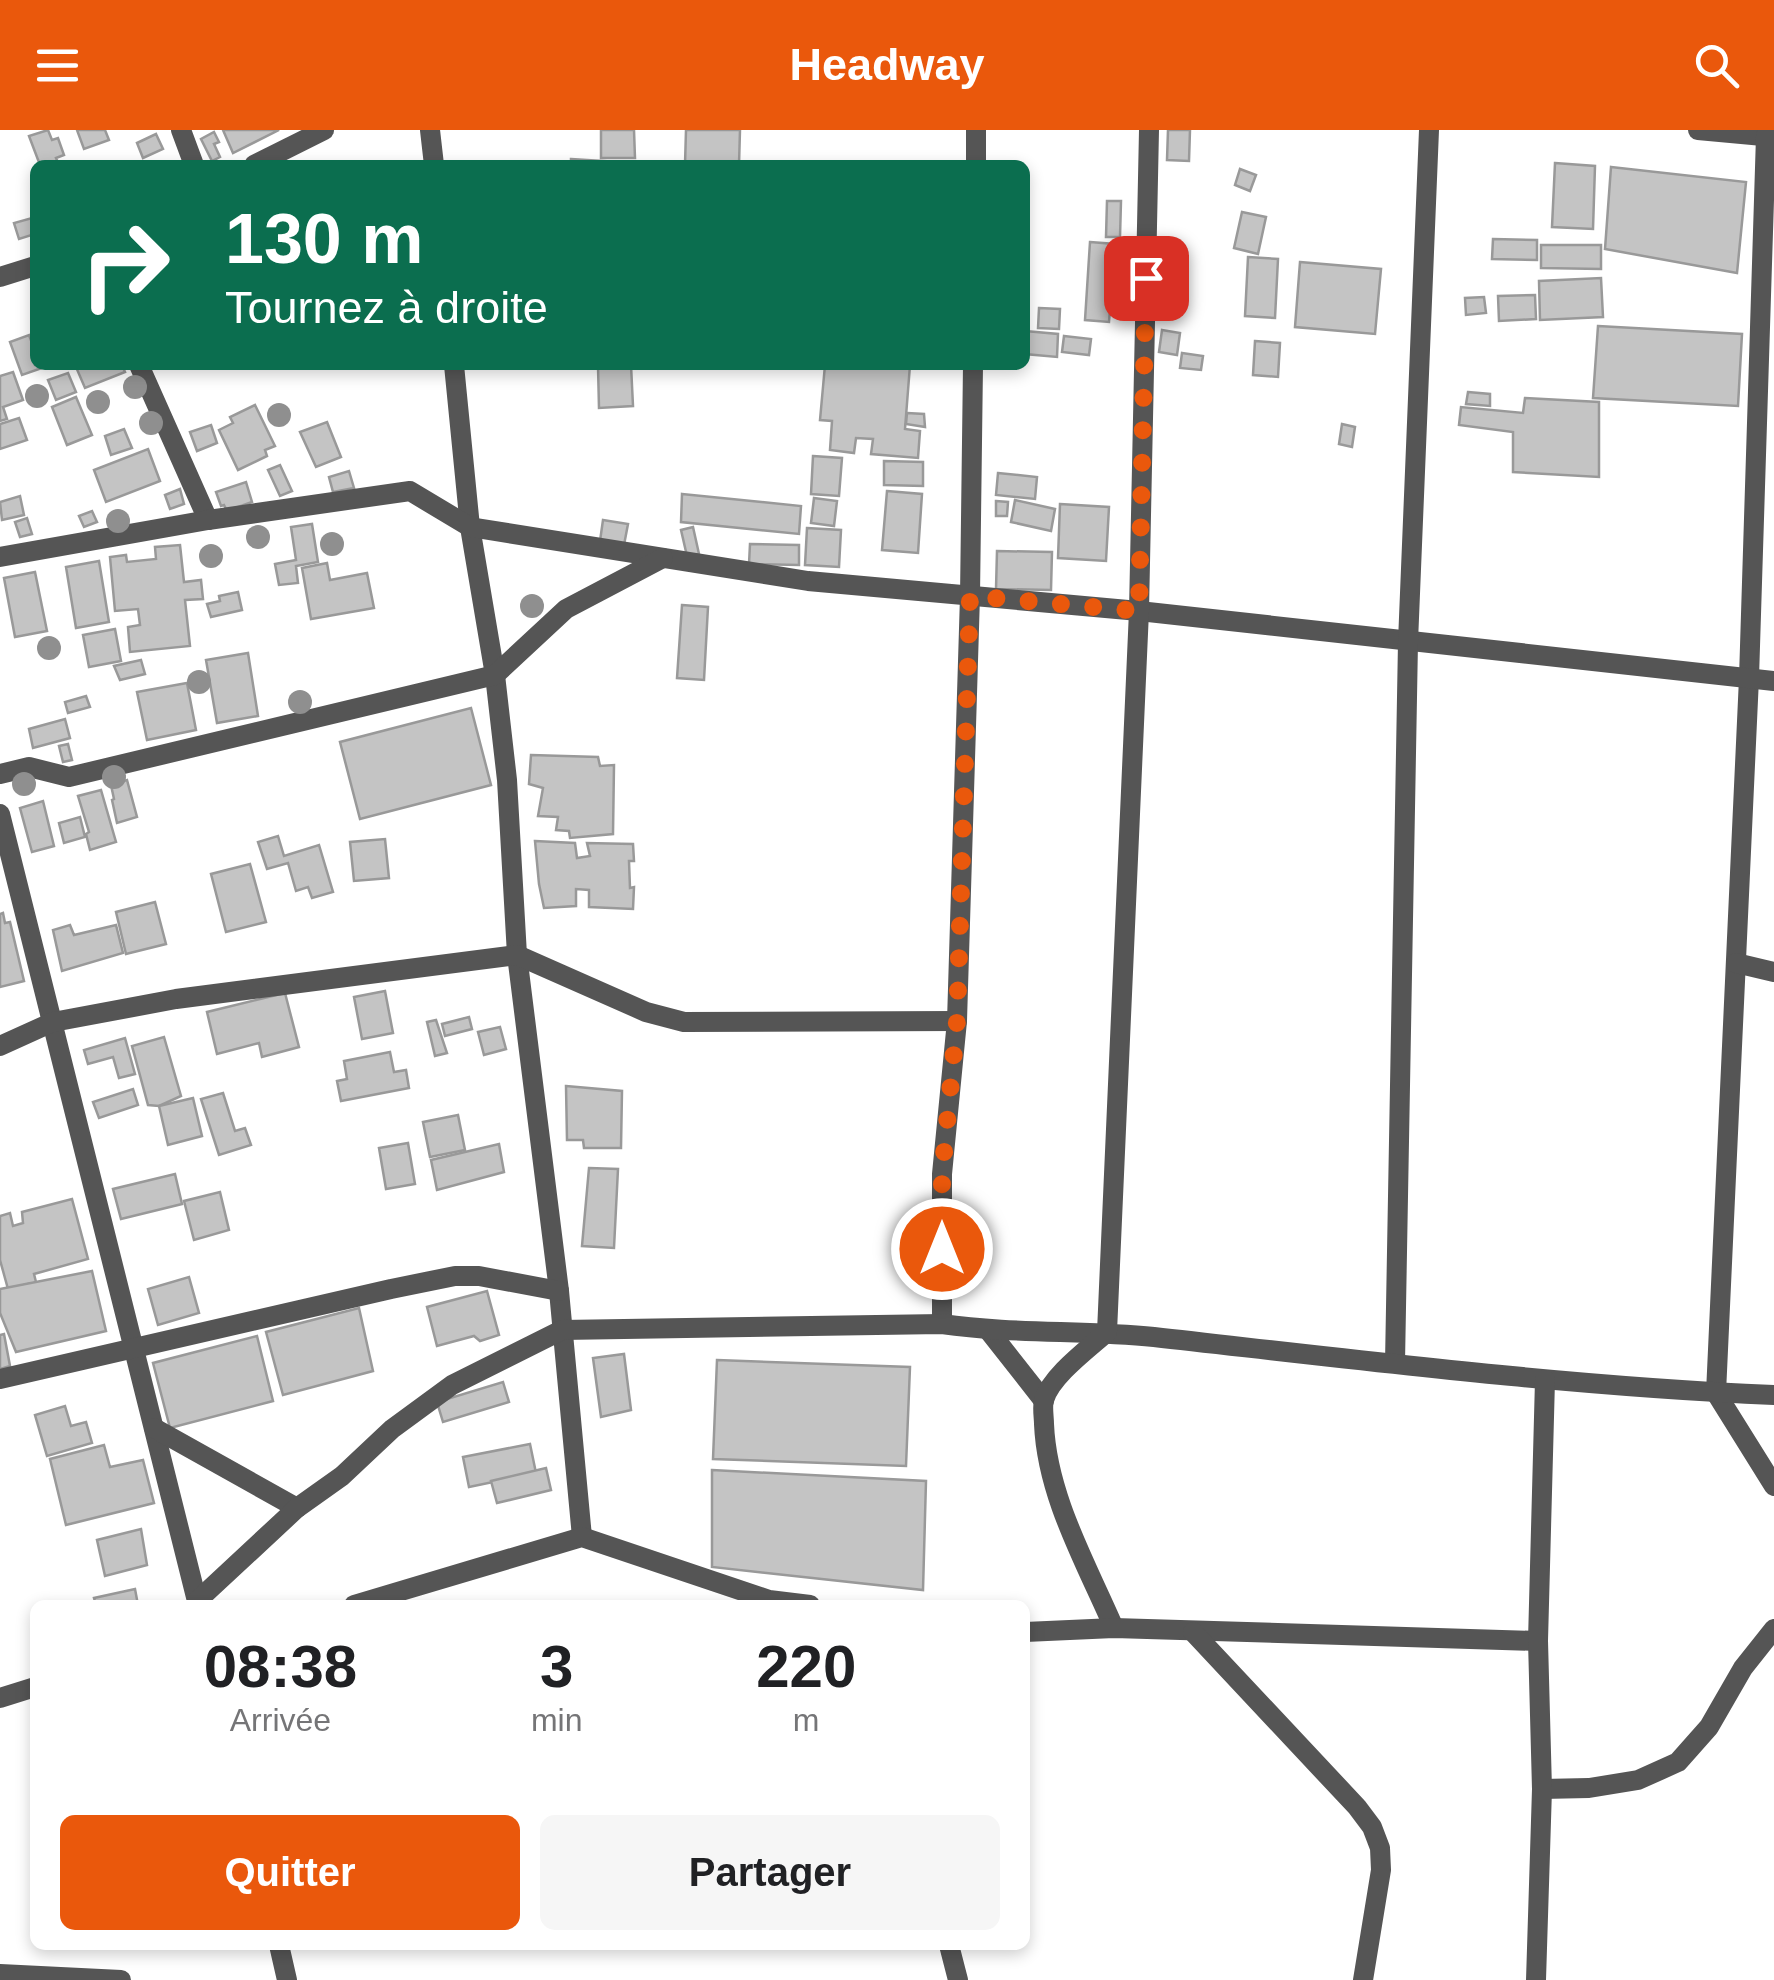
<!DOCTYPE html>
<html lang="fr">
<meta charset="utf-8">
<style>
:root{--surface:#fff;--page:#f6f6f6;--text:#202124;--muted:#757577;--accent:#ea580c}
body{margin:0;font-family:Helvetica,sans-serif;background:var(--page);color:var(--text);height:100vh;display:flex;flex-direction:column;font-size:38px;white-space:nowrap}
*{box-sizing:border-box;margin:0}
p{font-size:32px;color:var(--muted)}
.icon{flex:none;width:55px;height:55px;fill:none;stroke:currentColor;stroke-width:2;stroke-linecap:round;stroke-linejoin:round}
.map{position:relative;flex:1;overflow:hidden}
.sheet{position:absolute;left:30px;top:1470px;width:1000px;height:350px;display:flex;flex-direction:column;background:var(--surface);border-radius:15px;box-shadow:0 5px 15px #0003}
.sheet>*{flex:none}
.banner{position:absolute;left:30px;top:30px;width:1000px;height:210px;border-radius:15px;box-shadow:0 5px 15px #0003;background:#0b6e4f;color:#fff;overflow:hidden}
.pin{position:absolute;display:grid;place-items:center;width:85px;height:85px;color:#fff;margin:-42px;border-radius:20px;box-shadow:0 5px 15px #0006}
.me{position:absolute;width:110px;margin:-55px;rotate:0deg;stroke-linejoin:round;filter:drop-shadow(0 0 8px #0008)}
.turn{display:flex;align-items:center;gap:35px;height:210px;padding:0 30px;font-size:45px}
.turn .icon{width:130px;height:130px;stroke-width:2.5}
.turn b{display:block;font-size:70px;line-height:85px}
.eta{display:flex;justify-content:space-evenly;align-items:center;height:170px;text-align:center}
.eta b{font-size:60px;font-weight:700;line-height:70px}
.cta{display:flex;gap:20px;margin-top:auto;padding:20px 30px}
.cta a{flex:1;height:115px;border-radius:15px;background:var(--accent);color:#fff;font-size:40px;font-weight:700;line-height:115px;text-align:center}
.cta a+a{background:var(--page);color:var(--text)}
header{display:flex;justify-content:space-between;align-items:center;height:130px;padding:0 30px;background:var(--accent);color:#fff;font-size:45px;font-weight:700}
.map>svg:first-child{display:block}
.building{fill:#c4c4c4;stroke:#999;stroke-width:2.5}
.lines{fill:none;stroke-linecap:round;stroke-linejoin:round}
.minor{stroke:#555;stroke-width:20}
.tree{fill:#8f8f8f}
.route{stroke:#ea580c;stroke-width:18;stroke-dasharray:0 32.4}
</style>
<header><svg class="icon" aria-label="menu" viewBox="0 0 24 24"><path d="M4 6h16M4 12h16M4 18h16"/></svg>Headway<svg class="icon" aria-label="search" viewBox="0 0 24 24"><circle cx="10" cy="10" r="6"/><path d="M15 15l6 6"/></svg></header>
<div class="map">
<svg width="1774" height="1850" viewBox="0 0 1774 1850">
<rect width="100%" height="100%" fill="#fff"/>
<g class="building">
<path d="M48 0 52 10 58 8 64 25 56 28 59 35H40L29 6Z"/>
<path d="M77 0H105L109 10 84 19Z"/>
<path d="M223 0H279L233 23Z"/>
<path d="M601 0H634L635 28H601Z"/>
<path d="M686 0H740L739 35H685Z"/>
<path d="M1168 0H1190L1189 31 1167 30Z"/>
<path d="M214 2 219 12 214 14 220 27 212 31 201 9Z"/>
<path d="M156 4 163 19 143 28 137 13Z"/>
<path d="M571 29 634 33V35H571Z"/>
<path d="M1555 33 1595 36 1593 99 1552 97Z"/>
<path d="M1611 37 1746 52 1737 143 1605 119Z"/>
<path d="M1240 39 1256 45 1250 61 1235 55Z"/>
<path d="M1107 71H1121L1120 107H1106Z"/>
<path d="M1242 82 1266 87 1258 124 1234 118Z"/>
<path d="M32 88 35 104 19 109 14 93Z"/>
<path d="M1493 109 1537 110V130L1492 129Z"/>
<path d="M1090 112 1115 114 1109 192 1085 190Z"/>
<path d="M1541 115H1601V139L1541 138Z"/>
<path d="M1248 127 1278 129 1275 188 1245 186Z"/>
<path d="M1300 132 1381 139 1375 204 1295 197Z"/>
<path d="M1601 148 1603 187 1540 190 1539 151Z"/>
<path d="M1165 152 1186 154 1183 182 1163 181Z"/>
<path d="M1535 165 1536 189 1499 191 1498 166Z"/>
<path d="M1484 167 1486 183 1466 185 1465 168Z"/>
<path d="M1039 178 1060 179 1059 199 1038 198Z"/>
<path d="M1598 196 1742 204 1738 276 1593 268Z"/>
<path d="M1162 200 1180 203 1177 225 1159 222Z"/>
<path d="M1025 201 1058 204 1057 227 1025 224Z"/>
<path d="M29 205 35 221V235H41L42 238 22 245 10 212Z"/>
<path d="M1064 206 1091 209 1089 225 1062 222Z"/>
<path d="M1255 211 1280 213 1278 247 1253 245Z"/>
<path d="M1182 223 1203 226 1201 240 1180 238Z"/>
<path d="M81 235H122L125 242 85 258 76 237Z"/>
<path d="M631 235 633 276 599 278 598 236Z"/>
<path d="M825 235H910L905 299 920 301 918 328 871 324 873 309 856 308 854 323 830 320 832 291 820 290Z"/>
<path d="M13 242 23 270 3 277 7 289 0 291V246Z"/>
<path d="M68 243 76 262 56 270 48 250Z"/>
<path d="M1468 262 1490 264V276L1466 274Z"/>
<path d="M76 267 92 305 67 315 52 277Z"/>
<path d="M1525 268 1599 272V347L1513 342V302L1459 295 1461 277 1523 283Z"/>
<path d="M255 275 275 316 265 320 267 326 238 340 219 300 233 293 230 287Z"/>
<path d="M907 283 924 284 925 297 906 294Z"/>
<path d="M19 288 27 310 0 319V294Z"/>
<path d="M327 292 341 327 316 337 300 302Z"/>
<path d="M1342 294 1355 297 1352 317 1339 314Z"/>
<path d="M211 295 217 313 197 321 190 302Z"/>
<path d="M124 299 132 318 111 325 105 306Z"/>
<path d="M148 319 160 351 106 372 94 340Z"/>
<path d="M813 326 842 328 839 366 811 364Z"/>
<path d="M884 331 923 332V356L884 355Z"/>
<path d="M280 335 292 361 280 366 268 340Z"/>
<path d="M349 341 354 358 333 362 329 347Z"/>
<path d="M998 343 1037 347 1035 369 996 365Z"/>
<path d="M246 352 252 372 227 381 224 375 221 376 216 362Z"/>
<path d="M180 359 184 374 170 379 165 365Z"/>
<path d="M887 361 922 364 918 423 882 420Z"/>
<path d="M682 364 801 376 799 404 681 392Z"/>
<path d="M20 366 24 385 2 390 0 372Z"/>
<path d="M814 368 837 371 834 396 811 393Z"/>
<path d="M1015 370 1055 379 1051 401 1011 392Z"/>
<path d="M996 371 1008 372 1007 386H996Z"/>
<path d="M1060 374 1109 377 1106 431 1058 428Z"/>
<path d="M92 381 97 392 84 397 79 386Z"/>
<path d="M27 388 32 404 20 407 15 392Z"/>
<path d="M603 390 628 394 624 415 600 411Z"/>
<path d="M312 394 318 432 296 436 298 453 279 455 275 434 296 430 291 397Z"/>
<path d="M693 397 699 424 687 426 681 400Z"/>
<path d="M807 398 841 400 839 437 805 435Z"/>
<path d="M750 414 799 415V435L749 434Z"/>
<path d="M180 415 184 452 201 450 203 469 185 470 190 516 130 522 128 497 140 495 138 479 115 481 110 427 126 425 127 432 156 429 155 417Z"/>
<path d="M997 421 1052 422 1051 460 996 459Z"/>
<path d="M99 431 109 492 76 498 66 437Z"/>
<path d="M327 433 330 450 367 443 374 478 311 489 302 438Z"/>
<path d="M35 442 47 501 15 507 4 448Z"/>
<path d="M238 462 242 480 211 487 207 474 220 471 219 466Z"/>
<path d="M682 475 708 477 704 550 677 548Z"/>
<path d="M115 499 121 531 89 537 83 505Z"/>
<path d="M248 523 258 586 217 593 206 530Z"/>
<path d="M141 530 145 544 120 550 114 536Z"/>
<path d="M187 553 196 600 147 610 137 562Z"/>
<path d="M86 566 90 577 68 583 65 572Z"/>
<path d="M471 578 491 655 360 689 340 612Z"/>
<path d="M65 589 70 608 33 618 29 599Z"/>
<path d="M68 614 72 630 63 632 59 616Z"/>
<path d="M531 625 598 627 600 636 614 635 613 704 570 708 569 701 556 700 558 687 538 686 543 658 529 654Z"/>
<path d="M127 650 137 687 117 693 112 670 114 669 111 655Z"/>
<path d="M101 660 116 712 90 720 86 704 89 702 78 666Z"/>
<path d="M43 671 54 716 32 722 20 678Z"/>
<path d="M80 687 85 707 64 713 59 693Z"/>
<path d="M278 706 284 726 319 715 333 762 312 768 308 757 296 761 288 733 267 739 258 712Z"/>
<path d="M385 709 389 748 354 751 350 712Z"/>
<path d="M535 711 575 713 577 728 590 726 587 713 633 714 634 731H629L630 758 634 757 633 779 589 777V760L576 759V776L544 778 539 754Z"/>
<path d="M250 734 266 792 226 802 211 744Z"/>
<path d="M155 772 166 814 126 824 116 782Z"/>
<path d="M3 783 5 793 10 792 24 851 0 857V784Z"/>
<path d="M70 795 74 805 116 795 123 823 62 841 53 800Z"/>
<path d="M385 861 393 903 362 909 354 867Z"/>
<path d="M285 863 299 917 262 927 259 913 217 924 207 882Z"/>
<path d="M469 887 472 899 445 906 442 894Z"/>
<path d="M436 890 447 923 435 926 427 892Z"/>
<path d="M500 897 506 919 484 925 478 902Z"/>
<path d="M164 907 181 966 159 976 148 975 132 916Z"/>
<path d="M125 908 135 944 119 948 113 927 88 934 84 920Z"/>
<path d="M390 922 394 942 406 940 409 958 341 971 337 951 347 949 344 931Z"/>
<path d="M566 956 622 961 621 1018H584L583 1010H567Z"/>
<path d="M133 959 138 975 99 988 93 972Z"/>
<path d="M223 963 235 1001 245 998 251 1015 219 1025 201 969Z"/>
<path d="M193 968 202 1006 168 1015 159 976Z"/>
<path d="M458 985 465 1020 430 1027 423 992Z"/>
<path d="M408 1013 415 1054 386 1059 379 1018Z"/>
<path d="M499 1014 504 1042 437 1060 431 1030Z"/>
<path d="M589 1038 618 1039 614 1118 582 1116Z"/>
<path d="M175 1044 182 1074 121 1089 113 1059Z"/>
<path d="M220 1062 229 1100 194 1110 184 1071Z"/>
<path d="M72 1069 88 1129 34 1144 36 1152 8 1159 0 1130V1086L10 1083 13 1096 23 1093 22 1082Z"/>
<path d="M92 1141 106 1201 16 1222 0 1183V1159Z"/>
<path d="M189 1147 199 1183 158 1195 148 1159Z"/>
<path d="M487 1161 499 1205 480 1211 474 1206 437 1216 427 1177Z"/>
<path d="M359 1178 373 1241 283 1265 266 1202Z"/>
<path d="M4 1204 10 1236 0 1239V1205Z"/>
<path d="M257 1206 273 1271 170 1298 153 1233Z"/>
<path d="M624 1224 631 1280 601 1287 593 1228Z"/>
<path d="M717 1230 910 1237 906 1336 713 1329Z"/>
<path d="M503 1252 509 1272 443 1292 437 1272Z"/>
<path d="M65 1276 71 1296 86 1292 92 1313 47 1326 35 1285Z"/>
<path d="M530 1314 536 1343 469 1357 463 1327Z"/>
<path d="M104 1315 110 1337 143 1330 154 1373 66 1395 50 1329Z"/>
<path d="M546 1338 551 1360 497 1373 491 1351Z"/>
<path d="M712 1340 926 1351 923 1460 712 1437Z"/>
<path d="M141 1399 147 1435 105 1446 97 1410Z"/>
<path d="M135 1459 138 1475H96L94 1468Z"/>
</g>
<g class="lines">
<g class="minor">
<path d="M181 0 194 35"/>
<path d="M430 0 434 35"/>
<path d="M1698 0 1774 7"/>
<path d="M1766 6 1749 548 1716 1263 1774 1356"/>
<path d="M254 35 324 0"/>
<path d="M976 35V0"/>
<path d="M0 147 35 136"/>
<path d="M139 235 208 390"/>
<path d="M454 235 470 397 495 545 507 650 517 825 559 1161 582 1407"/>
<path d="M0 427 208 390 410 361 470 397 808 451 1139 481 1774 551"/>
<path d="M0 644 29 637 69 647 495 545 566 479 663 428"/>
<path d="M0 684 198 1475"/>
<path d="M1736 833 1774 842"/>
<path d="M0 916 53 892 176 869 517 825 646 882 684 892 957 891"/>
<path d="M942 1194V1044L957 891 970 466 973 235"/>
<path d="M989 1201 1044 1271"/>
<path d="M1395 1233 1408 512 1429 0"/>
<path d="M0 1249 391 1159 455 1146H479L559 1161"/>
<path d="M154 1298 297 1378"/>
<path d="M197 1471 297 1378 342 1346 392 1299 452 1255 562 1200 942 1194C1012 1204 1083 1200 1154 1207 1360 1230 1566 1256 1774 1265"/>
<path d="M354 1475 582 1407 769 1470 810 1475"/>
<path d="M1114 1498C1086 1433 1047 1366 1044 1294 1044 1287 1042 1277 1044 1270 1051 1246 1088 1219 1107 1202L1139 481 1149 0"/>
<path d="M1025 1502 1114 1498 1538 1511"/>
<path d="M1193 1502 1357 1677 1372 1697 1380 1718 1381 1740 1363 1850"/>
<path d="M0 1568 35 1557"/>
<path d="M1542 1659 1589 1658 1638 1650 1678 1632 1709 1597 1743 1538 1774 1499"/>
<path d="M279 1815 287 1850"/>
<path d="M949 1815 958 1850"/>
<path d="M0 1844 121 1850"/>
<path d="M1536 1850 1542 1659 1538 1511 1545 1250"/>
</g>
</g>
<g class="tree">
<circle cx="135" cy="257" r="12"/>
<circle cx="37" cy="266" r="12"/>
<circle cx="98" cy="272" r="12"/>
<circle cx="279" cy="285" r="12"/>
<circle cx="151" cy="293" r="12"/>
<circle cx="118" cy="391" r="12"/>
<circle cx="258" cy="407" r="12"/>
<circle cx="332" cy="414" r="12"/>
<circle cx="211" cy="426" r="12"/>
<circle cx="532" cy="476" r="12"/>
<circle cx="49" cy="518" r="12"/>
<circle cx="199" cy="552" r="12"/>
<circle cx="300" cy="572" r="12"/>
<circle cx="114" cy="647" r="12"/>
<circle cx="24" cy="654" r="12"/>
</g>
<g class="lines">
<path class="route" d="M942 1119V1044L957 891 970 466 1139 481 1146 148"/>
</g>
</svg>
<div class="pin" style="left:1146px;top:148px;background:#d93025"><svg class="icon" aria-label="arrive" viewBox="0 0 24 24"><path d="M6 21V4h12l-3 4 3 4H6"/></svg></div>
<svg class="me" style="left:942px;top:1119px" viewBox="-20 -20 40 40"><circle r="17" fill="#ea580c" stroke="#fff" stroke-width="3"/><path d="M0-11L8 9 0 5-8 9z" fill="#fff"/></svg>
<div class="banner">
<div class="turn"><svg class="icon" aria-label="right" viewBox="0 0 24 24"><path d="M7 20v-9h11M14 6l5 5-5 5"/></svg><div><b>130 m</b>Tournez à droite</div></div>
</div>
<section class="sheet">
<div class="eta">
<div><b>08:38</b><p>Arrivée</p></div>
<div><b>3</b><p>min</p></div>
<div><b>220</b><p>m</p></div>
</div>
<div class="cta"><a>Quitter</a><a>Partager</a></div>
</section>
</div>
